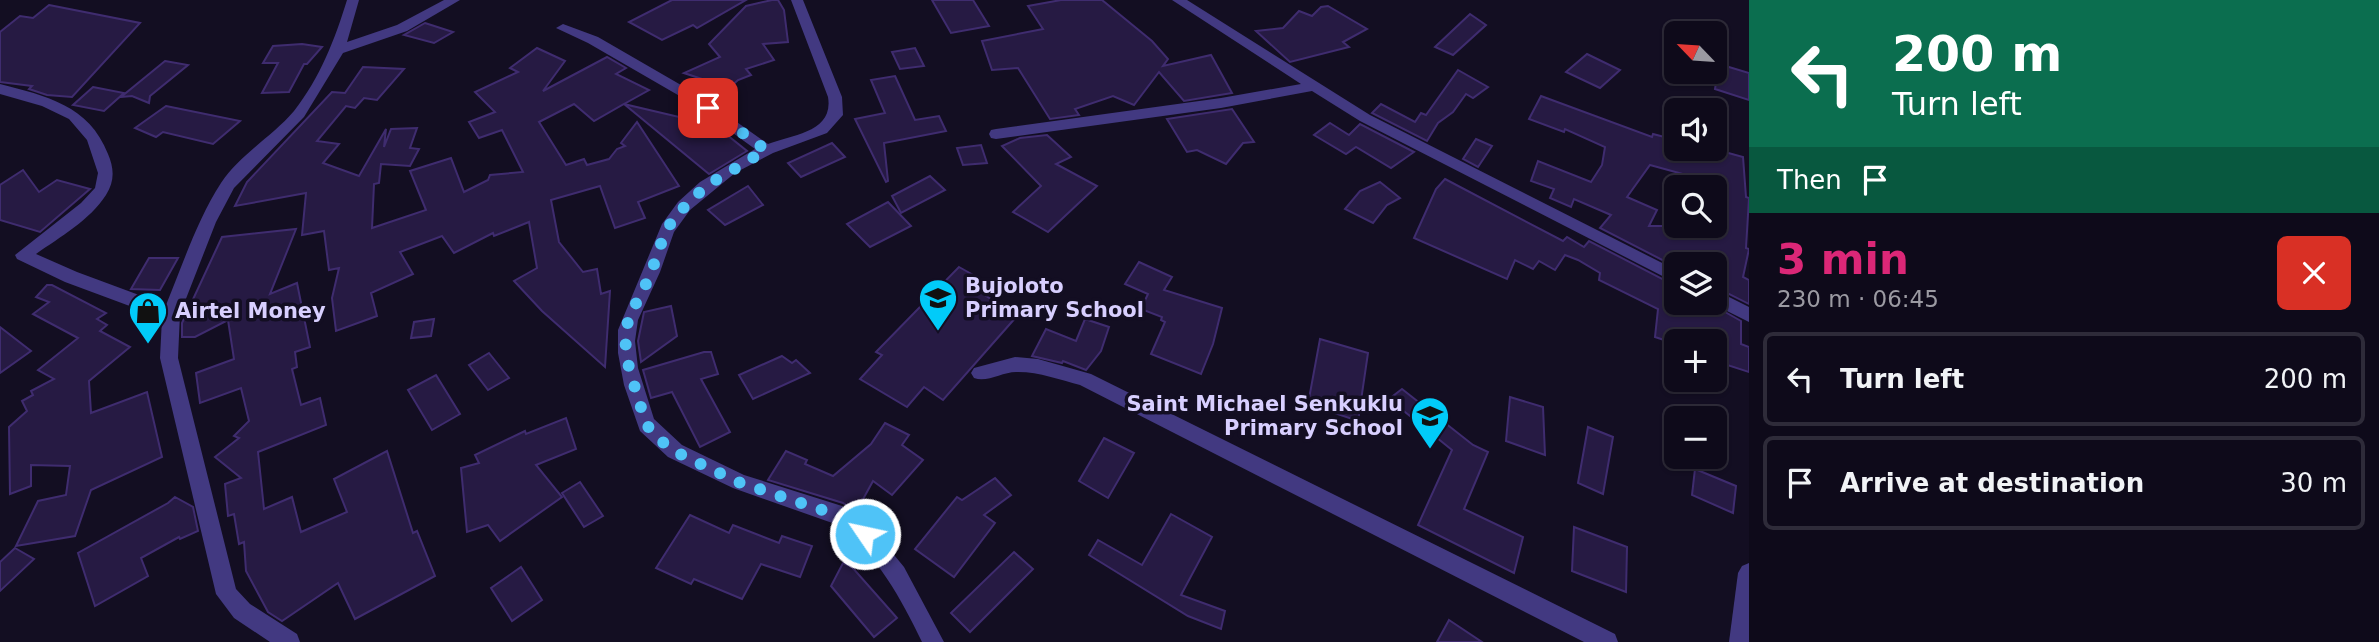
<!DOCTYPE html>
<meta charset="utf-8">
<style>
:root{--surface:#0e0a1a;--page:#171323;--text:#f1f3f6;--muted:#9b9aa2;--line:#2e2b39;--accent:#db2777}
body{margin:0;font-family:"DejaVu Sans",sans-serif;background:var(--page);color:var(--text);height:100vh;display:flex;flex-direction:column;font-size:26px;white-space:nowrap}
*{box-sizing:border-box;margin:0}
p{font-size:23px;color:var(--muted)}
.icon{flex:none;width:38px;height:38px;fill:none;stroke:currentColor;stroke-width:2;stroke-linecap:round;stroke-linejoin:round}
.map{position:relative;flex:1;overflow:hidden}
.side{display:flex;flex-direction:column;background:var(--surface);width:630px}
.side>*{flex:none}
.banner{background:#0b6e4f;color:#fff;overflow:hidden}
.needle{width:46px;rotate:295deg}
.fabs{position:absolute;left:1664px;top:21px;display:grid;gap:14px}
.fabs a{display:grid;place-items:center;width:63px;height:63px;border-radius:10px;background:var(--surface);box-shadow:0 2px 5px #0004,0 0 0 2px var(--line);font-size:35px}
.pin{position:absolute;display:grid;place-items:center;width:60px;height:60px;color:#fff;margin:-30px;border-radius:14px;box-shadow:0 4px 10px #0006}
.me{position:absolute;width:77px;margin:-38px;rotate:304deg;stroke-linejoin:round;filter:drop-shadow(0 0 5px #0008)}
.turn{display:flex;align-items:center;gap:24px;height:147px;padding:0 28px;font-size:32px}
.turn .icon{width:91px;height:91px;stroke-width:2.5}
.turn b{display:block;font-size:49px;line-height:60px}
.then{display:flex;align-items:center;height:66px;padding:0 28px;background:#0003;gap:14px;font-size:26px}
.round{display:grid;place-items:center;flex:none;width:74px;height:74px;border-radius:10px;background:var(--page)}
.summary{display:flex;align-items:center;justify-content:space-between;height:119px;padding:0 28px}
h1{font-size:42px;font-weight:700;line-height:52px;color:var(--accent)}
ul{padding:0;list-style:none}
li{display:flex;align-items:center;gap:21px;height:94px;margin:0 14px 10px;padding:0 14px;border:4px solid var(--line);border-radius:10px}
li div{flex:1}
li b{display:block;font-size:26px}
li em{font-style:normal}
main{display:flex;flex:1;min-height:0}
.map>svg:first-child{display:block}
.building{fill:#261a43;stroke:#3f2c6f;stroke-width:2;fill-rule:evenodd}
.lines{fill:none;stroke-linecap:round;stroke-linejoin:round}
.minor{fill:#423981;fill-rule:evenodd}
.route{stroke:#4fc3f7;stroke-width:12;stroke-dasharray:0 21.6}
.labels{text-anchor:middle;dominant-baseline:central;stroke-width:7;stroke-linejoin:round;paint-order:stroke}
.poi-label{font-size:21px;font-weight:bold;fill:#d8cfff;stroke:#130e22;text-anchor:start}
</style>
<main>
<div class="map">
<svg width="1749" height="642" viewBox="0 0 1749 642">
<rect width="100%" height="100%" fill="#130e22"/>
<g class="building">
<path d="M672 0H746L697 28 693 25 662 40 629 22Z"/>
<path d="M772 0H778L784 10 788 42 763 44 774 60 746 69 751 75 738 80 729 88 684 73 720 57 709 44 746 6Z"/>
<path d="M932 0H973L989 26 951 33Z"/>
<path d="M1061 0H1102L1152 41 1168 59 1163 66 1211 55 1232 93 1184 101 1159 72 1134 105 1113 96 1075 109 1079 115 1050 119 1018 68 992 70 982 41 1043 29 1028 6Z"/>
<path d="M49 5 140 23 72 97 47 95 29 89 32 86 0 82V32L20 16 33 18Z"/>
<path d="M1328 6 1367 29 1343 42 1349 47 1290 62 1256 31 1283 28 1299 11 1312 16 1321 7Z"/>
<path d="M1470 14 1486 25 1453 55 1435 47Z"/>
<path d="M425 23 453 32 434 43 404 35Z"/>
<path d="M302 44 322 47 307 64H304L289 92 262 93 278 63H263L273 46Z"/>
<path d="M537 48 565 61 543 91 607 57 626 68 616 74 649 90 624 104 692 120 690 122 727 135 747 151 709 174 624 104 594 121 574 104 539 122 566 165 584 159 587 165 609 159 617 149 625 146 621 143 637 122 679 186 638 202 645 218 615 228 600 186 551 200 559 242 583 272 597 269 601 294 610 291 605 367 542 311 514 281 537 268 529 222 494 236 493 233 454 253 442 236 400 252 413 274 371 293 377 316 336 331 332 298 339 268 329 270 324 231 302 235 306 193 235 206 247 182 332 92 345 93 363 67 404 69 377 100 364 98 355 108 346 106 317 141 339 144 323 163 359 176 386 129 384 147 391 129 417 128 410 148 419 149 410 166 381 164 379 183 374 184 372 228 426 210 410 171 451 158 464 192 488 180 490 175 523 172 502 130 479 138 469 122 495 112 475 92 518 72 510 68Z"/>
<path d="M915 48 924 66 900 69 892 52Z"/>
<path d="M1587 54 1620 70 1600 88 1566 72Z"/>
<path d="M165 61 188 65 150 96 149 103 132 96 121 97Z"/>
<path d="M1719 64 1749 73V100L1715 89Z"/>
<path d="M1458 70 1488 87 1473 98 1466 94 1453 112 1438 123 1427 141 1372 113 1381 104 1415 122 1421 113 1426 115Z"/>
<path d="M895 76 915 120 939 116 946 131 884 143 888 181 886 182 855 119 885 113 871 80Z"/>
<path d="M93 87 124 93 104 111 73 105Z"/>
<path d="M1541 96 1652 137 1653 134 1676 140V149H1714L1743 157 1746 197 1749 198 1746 248 1749 249 1743 277 1749 280V304L1719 289 1725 264H1676V267L1600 228 1611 215 1574 199 1571 207 1550 198 1554 189 1531 181 1538 161 1591 182 1602 165 1605 147 1565 129 1564 132 1529 119ZM1650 165 1701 179V187H1715V226H1649L1657 210 1627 197Z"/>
<path d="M166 106 240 121 213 144 163 132 156 137 135 128Z"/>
<path d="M1232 109 1254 142 1243 143 1226 164 1197 150 1187 152 1167 119Z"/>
<path d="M1330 123 1349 135 1360 124 1414 152 1391 168 1356 147 1346 154 1314 135Z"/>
<path d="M1047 135 1071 157 1056 164 1097 186 1048 232 1013 212 1041 186 1002 146 1020 138Z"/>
<path d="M1476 139 1492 146 1478 167 1463 159Z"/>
<path d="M832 143 845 157 801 177 788 163Z"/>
<path d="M981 145 987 163 963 165 957 148Z"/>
<path d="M23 170 39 192 57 180 90 189 40 232 0 220V185Z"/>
<path d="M930 176 945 190 901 213 892 196Z"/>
<path d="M1445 179 1563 241 1567 237 1584 247 1589 241 1676 286V303H1709L1741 321V344L1749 347V372L1715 361V341H1667L1655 337 1658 309 1599 280 1600 273 1578 260 1565 255 1555 270 1539 261 1533 269 1515 260 1507 279 1414 238 1436 189Z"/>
<path d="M1380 182 1400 198 1387 205 1373 223 1345 209 1360 191Z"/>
<path d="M748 186 763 205 725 225 708 210Z"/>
<path d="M888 202 911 226 870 247 847 224Z"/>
<path d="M296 229 270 294 297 283 310 347 295 352 297 367 292 369 301 405 320 398 326 425 258 452 264 509 292 497 301 532 347 512 334 479 387 451 413 533 417 531 435 576 355 619 338 583 282 621 268 612 246 571 244 542 239 544 234 514 228 516 225 484 241 478 215 457 239 438 234 436 249 421 241 388 200 403 196 373 234 359 228 320 195 337H182V323L222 237Z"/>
<path d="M149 258H178L160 290 131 289Z"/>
<path d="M1139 262 1172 277 1164 290 1222 308 1213 344 1201 374 1151 354 1165 322 1161 320 1162 317 1141 309 1148 294 1125 284Z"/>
<path d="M959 267 984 281 977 290 1017 316 943 400 924 387 907 407 860 379 882 355 876 352Z"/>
<path d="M47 285H52L106 313 97 319 107 325 100 331 130 347 89 381 91 413 147 392 162 457 91 490 75 536 16 546 38 501 66 495 70 466 31 465V486L10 494 9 427 27 411 22 401 33 395 31 391 54 379 38 370 78 338 33 314 49 302 36 297Z"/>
<path d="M671 306 677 336 641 362 638 341 644 312Z"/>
<path d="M434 319 431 336 411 338 414 322Z"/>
<path d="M1085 319 1109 327 1101 351 1086 370 1063 361 1062 363 1032 356 1046 329 1076 341Z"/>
<path d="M0 327 31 351 0 373Z"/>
<path d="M1320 339 1368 353 1358 421 1308 404Z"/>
<path d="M704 352H711L718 374 701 379 730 432 700 447 672 392 651 398 643 370Z"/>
<path d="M489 353 509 378 488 390 469 365Z"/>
<path d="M782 356 792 363 796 360 810 373 753 399 739 375Z"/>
<path d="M436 375 460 414 432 430 408 390Z"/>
<path d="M1402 389 1473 445 1488 452 1464 509 1523 537 1514 573 1418 525 1452 450 1389 399Z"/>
<path d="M1510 397 1543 407 1545 455 1506 441Z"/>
<path d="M566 418 576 449 536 465 562 497 500 541 488 525 467 532 461 468 479 463 475 455 525 431 526 434Z"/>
<path d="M885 423 909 435 902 445 923 460 892 495 873 481 856 512 843 503 768 480 786 451 807 460 805 464 833 476 871 444Z"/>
<path d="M1588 427 1613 437 1603 494 1578 483Z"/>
<path d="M1104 438 1134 453 1108 498 1079 481Z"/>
<path d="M1695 469 1736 486 1733 513 1692 495Z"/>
<path d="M995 478 1011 495 984 515 995 523 954 577 915 549 957 497 962 500Z"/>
<path d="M580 482 603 516 584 527 562 493Z"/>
<path d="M175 497 193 507 198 531 180 539 179 537 141 558 148 576 95 606 78 553 168 503Z"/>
<path d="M1171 514 1212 537 1181 595 1225 611 1221 629 1188 616 1089 555 1098 540 1142 565Z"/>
<path d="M690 515 729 533 733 525 779 543 782 536 812 546 800 577 761 564 742 599 694 579 691 584 656 568Z"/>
<path d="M1574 527 1627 547 1626 592 1572 571Z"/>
<path d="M15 548 34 559 0 591V562Z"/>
<path d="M1014 552 1033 569 970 632 951 613Z"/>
<path d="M843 563 852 567 897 618 874 637 831 586Z"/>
<path d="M521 567 542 600 512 621 491 588Z"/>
<path d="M1449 620 1482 642H1437Z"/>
</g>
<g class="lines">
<g class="minor">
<path d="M347 0H359L347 42 397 25 444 0H460L407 31 343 53 304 117 234 188 216 222 180 314 178 358 236 589 250 604 297 634 300 642H270L234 618 216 594 160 358 162 318 65 282 17 259 15 255 81 203 95 188 98 173 87 140 69 119 42 106 0 94V84C46 96 89 105 108 154 114 168 115 181 106 195 90 220 60 237 36 254L77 272 166 305C183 264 197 220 221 183 240 154 272 137 294 111 320 78 335 39 347 0Z"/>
<path d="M791 0H803L842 97 843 115 827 133 773 153 735 173 690 210 674 232 660 272 638 320 635 341 638 368 654 419 682 445 744 475 842 506 867 522 904 567 944 642H922C901 598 877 555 838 525L733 488 668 457 640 431 624 385 618 353V330L662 224 678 202 700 182 755 149 690 102 588 43 556 28 563 24 598 37 700 96 768 144C793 135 834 132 828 97Z"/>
<path d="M1172 0H1187L1370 115 1676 270V283L1360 121 1312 91 1221 108 996 139 991 138 989 134 991 130 996 129 1221 98 1301 84Z"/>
<path d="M1715 290 1749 307V322L1711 303H1715Z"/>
<path d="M1015 357 1038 359 1091 374 1615 634 1618 642H1584L1080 385C1060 380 1040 372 1018 372 1003 371 988 383 974 378L971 373 974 368Z"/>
<path d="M1749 563V642H1729L1738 573 1742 566Z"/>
</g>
</g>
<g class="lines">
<path class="route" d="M708 108 766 150 706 186 673 218 660 246 650 276 628 319 625 352 632 378 646 424 657 438 678 453 738 482 843 517 865 534"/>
</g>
<defs>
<g id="school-pin" transform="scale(2.0125)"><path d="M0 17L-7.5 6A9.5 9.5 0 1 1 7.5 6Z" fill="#01cbf9" stroke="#130e22"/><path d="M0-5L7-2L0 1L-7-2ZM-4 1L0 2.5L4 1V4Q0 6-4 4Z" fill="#111"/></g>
<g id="shop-pin" transform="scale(2.0125)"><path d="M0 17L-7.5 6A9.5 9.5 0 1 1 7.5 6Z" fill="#01cbf9" stroke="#130e22"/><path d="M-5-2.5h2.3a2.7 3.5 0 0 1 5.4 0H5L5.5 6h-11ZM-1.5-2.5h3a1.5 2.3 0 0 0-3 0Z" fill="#111"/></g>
</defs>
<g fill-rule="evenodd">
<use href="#school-pin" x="938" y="298"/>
<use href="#shop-pin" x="148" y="311"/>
<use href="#school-pin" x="1430" y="416"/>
</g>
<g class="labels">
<g class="poi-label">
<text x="965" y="286">Bujoloto<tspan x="965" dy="24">Primary School</tspan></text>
<text x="175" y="311">Airtel Money</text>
<text x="1403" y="404" text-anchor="end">Saint Michael Senkuklu<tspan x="1403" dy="24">Primary School</tspan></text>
</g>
</g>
</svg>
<div class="fabs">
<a><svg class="needle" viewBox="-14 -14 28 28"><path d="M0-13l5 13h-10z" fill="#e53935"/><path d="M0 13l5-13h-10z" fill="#9b9aa2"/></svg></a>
<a><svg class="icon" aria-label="sound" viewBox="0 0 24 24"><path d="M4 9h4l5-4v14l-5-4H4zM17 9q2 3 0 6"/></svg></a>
<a><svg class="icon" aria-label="search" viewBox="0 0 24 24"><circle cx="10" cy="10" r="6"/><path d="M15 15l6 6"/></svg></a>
<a><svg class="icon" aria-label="layers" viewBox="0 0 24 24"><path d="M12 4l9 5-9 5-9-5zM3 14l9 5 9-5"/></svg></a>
<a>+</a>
<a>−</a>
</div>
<div class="pin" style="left:708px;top:108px;background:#d93025"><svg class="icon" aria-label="arrive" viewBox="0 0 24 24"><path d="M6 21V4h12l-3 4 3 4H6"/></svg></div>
<svg class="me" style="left:865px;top:534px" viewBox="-20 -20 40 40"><circle r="17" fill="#4fc3f7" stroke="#fff" stroke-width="3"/><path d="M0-11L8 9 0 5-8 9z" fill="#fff"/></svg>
</div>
<section class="side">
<div class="banner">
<div class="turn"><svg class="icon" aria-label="left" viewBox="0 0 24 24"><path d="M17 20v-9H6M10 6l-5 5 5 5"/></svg><div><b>200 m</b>Turn left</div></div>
<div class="then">Then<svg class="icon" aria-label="arrive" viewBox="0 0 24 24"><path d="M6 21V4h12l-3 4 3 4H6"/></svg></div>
</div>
<div class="summary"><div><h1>3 min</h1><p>230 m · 06:45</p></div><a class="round" style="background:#d93025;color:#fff"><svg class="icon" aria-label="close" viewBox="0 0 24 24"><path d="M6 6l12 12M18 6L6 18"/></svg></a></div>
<ul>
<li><svg class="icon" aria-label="left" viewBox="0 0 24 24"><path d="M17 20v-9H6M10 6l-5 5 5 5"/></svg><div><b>Turn left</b></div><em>200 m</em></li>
<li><svg class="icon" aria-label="arrive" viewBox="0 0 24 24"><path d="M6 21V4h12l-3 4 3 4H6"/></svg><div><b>Arrive at destination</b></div><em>30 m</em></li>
</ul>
</section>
</main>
